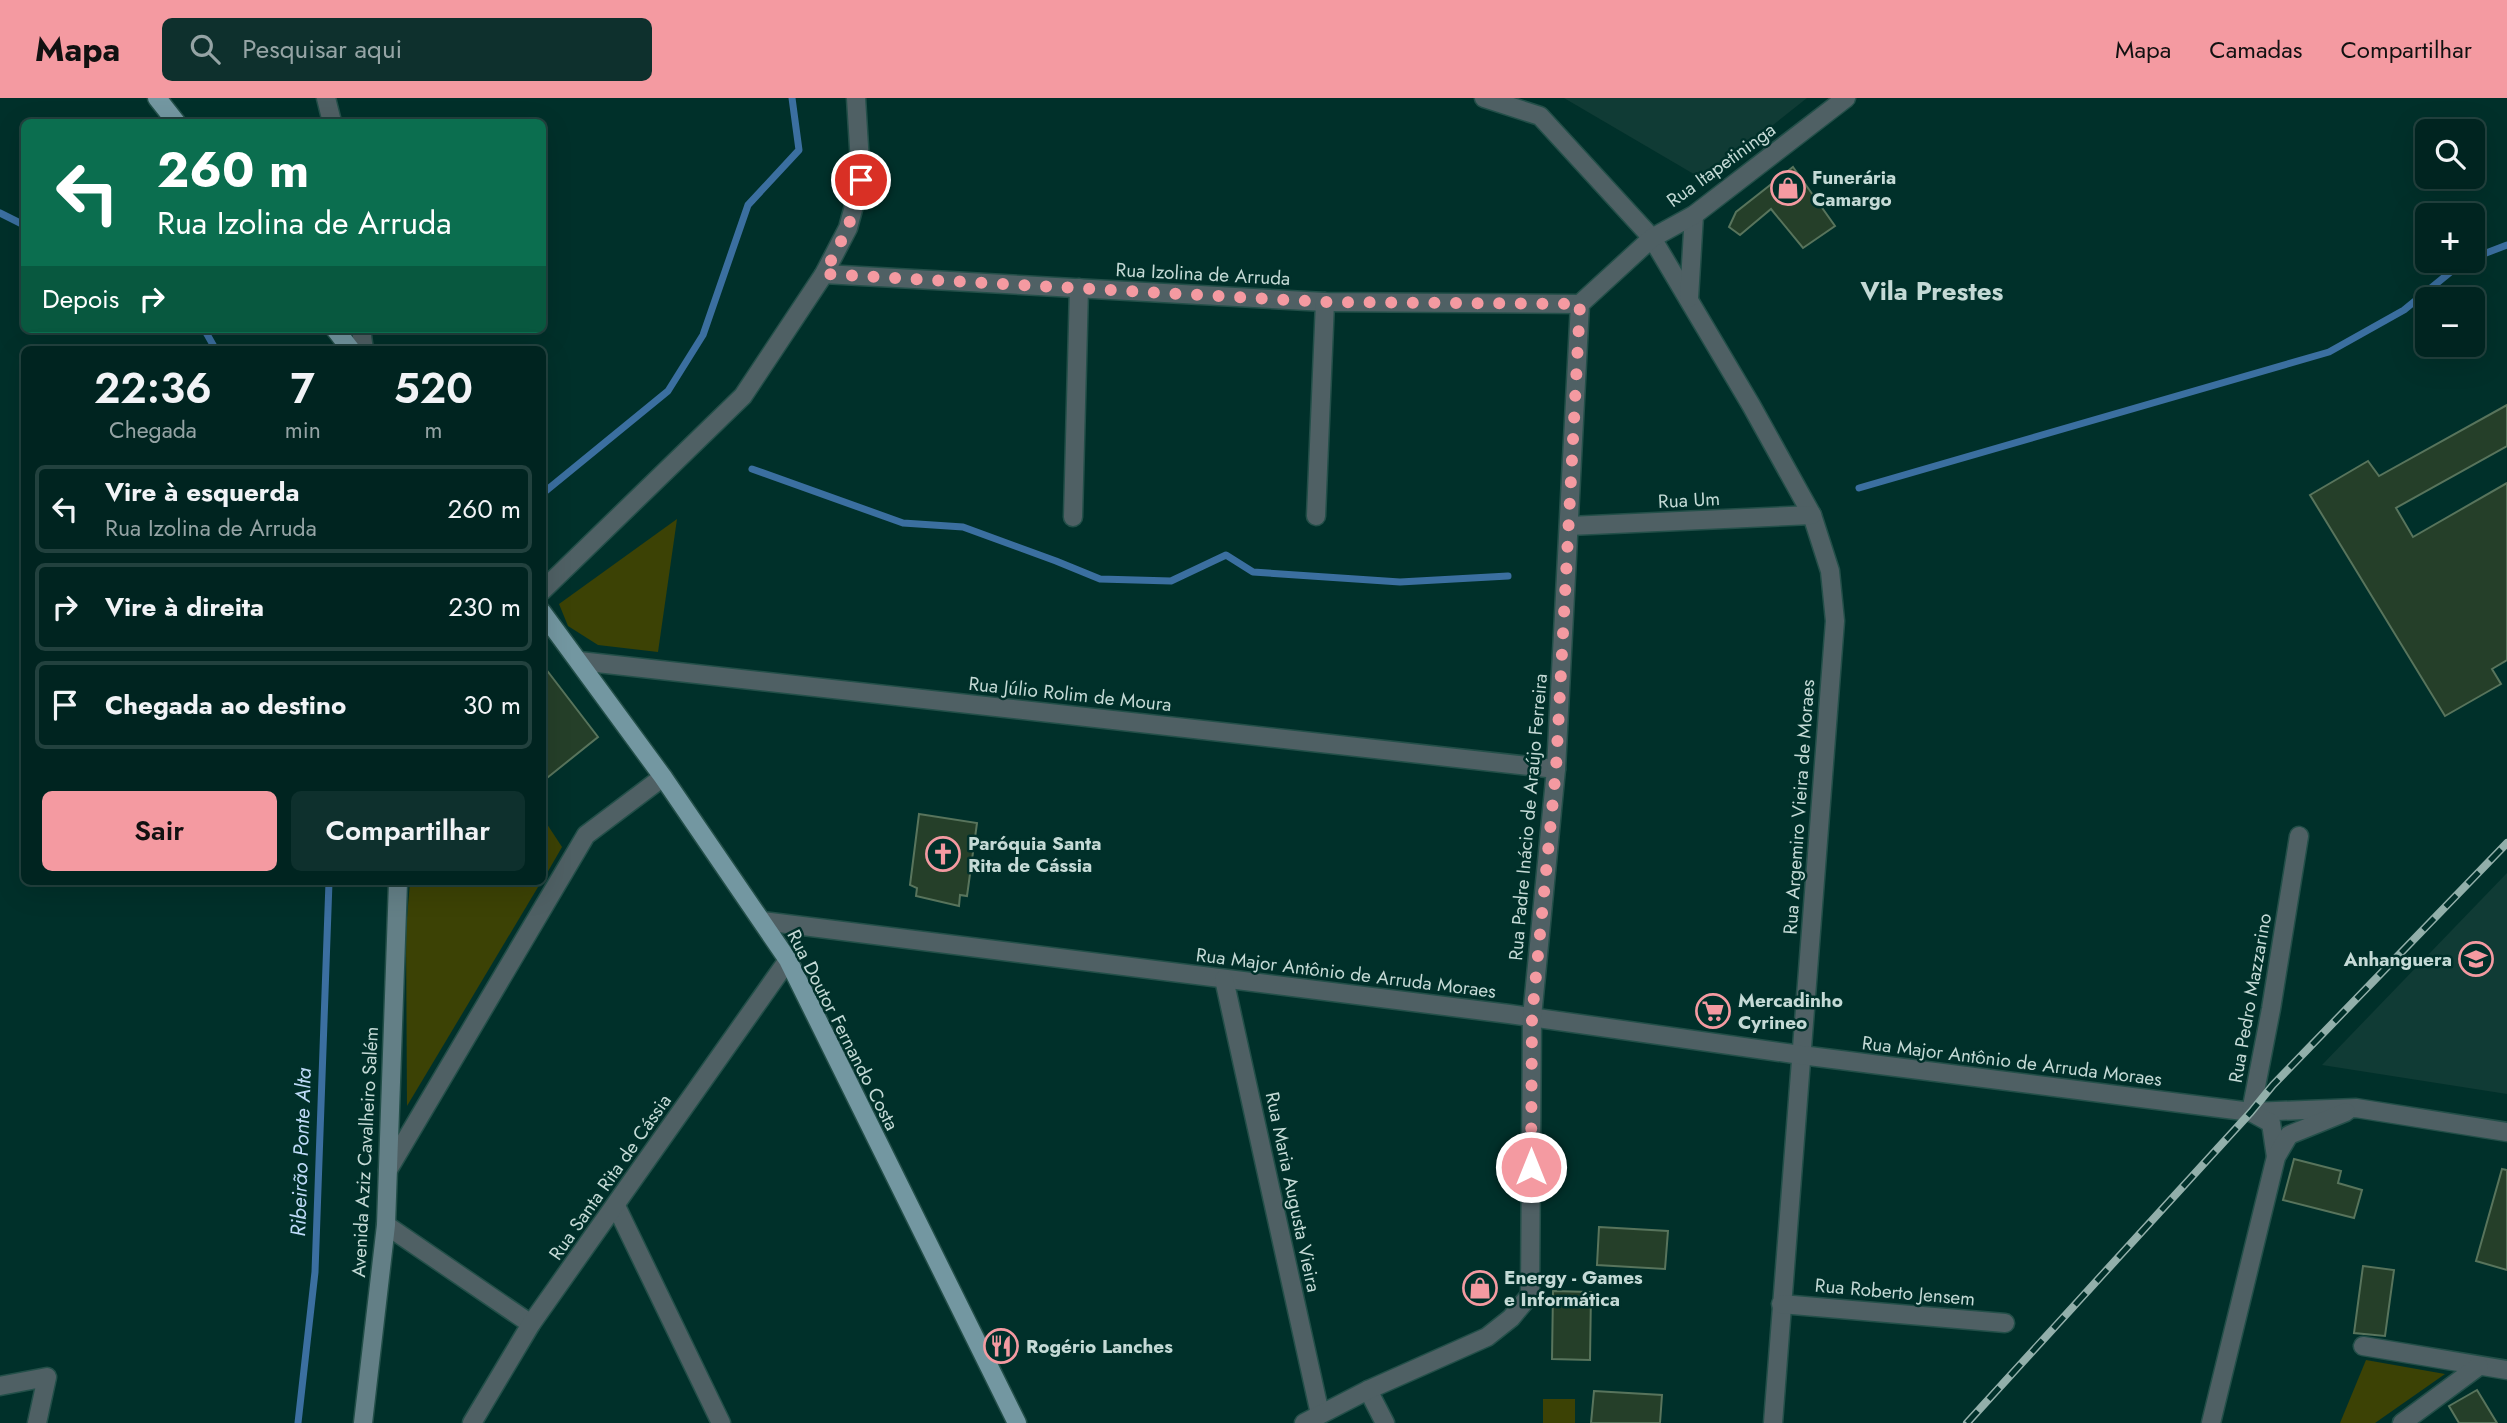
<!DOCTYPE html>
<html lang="pt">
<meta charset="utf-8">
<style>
:root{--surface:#002420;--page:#0e302d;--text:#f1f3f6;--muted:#95a4a5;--line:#22413e;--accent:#f49aa1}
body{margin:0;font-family:Jost,sans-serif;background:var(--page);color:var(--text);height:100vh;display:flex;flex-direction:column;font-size:26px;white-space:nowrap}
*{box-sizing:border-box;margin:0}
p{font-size:23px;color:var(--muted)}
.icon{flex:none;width:38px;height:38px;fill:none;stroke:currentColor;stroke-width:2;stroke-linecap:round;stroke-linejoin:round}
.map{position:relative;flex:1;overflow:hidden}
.drawer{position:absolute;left:21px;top:248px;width:525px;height:539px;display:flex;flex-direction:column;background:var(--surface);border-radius:10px;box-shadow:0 7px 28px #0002,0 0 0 2px var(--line)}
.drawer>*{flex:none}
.hud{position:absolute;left:21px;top:21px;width:525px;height:214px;border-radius:10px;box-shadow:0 7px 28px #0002,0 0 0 2px var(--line);background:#0b6e4f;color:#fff;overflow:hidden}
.fabs{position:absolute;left:2415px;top:21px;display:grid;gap:14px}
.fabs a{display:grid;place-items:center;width:70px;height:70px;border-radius:10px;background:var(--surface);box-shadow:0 7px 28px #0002,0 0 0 2px var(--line);font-size:35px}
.pin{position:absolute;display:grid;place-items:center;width:60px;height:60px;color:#fff;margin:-30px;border:4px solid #fff;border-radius:50%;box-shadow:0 2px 7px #0007}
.me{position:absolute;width:77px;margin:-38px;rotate:0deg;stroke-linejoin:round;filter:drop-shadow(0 0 5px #0008)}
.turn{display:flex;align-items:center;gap:24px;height:147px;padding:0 21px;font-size:32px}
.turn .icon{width:91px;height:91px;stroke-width:2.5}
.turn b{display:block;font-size:49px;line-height:60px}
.then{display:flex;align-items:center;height:66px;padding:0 21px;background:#0003;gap:14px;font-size:26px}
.eta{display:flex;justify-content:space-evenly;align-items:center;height:119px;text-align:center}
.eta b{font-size:42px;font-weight:600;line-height:49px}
.cta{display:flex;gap:14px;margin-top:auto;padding:14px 21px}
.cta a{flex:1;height:80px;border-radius:10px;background:var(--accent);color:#111;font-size:28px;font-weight:600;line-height:80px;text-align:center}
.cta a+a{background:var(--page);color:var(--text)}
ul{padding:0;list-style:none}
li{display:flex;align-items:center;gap:21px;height:88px;margin:0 14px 10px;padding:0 7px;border:4px solid var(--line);border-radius:10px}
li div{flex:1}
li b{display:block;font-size:26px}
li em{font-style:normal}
header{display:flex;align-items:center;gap:42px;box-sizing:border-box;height:98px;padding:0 35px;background:var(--accent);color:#111}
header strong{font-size:33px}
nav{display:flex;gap:38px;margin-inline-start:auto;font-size:24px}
.search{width:490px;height:63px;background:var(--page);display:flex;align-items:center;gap:18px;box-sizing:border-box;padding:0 24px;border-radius:10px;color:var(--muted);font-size:26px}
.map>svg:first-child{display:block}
.built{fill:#103b35}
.green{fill:#3c4205}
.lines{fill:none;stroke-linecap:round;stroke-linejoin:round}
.stream{stroke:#3b6fa0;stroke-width:7}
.building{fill:#253f29;stroke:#58745c;stroke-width:2}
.minor-casing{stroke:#234f49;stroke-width:21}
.secondary-casing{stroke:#234f49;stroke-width:21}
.primary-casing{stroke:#234f49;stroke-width:21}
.minor{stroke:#4f6064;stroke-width:18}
.secondary{stroke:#637f86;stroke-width:18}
.primary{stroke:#7397a1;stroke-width:18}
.rail-casing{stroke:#92afaa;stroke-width:8}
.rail{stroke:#00302a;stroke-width:5;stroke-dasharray:16;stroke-linecap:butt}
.route{stroke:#f49aa1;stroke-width:12;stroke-dasharray:0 21.6}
.labels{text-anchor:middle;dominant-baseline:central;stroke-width:5;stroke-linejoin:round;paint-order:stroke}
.street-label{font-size:19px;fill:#c4dad6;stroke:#00302a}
.poi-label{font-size:19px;font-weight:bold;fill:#c4dad6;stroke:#00302a;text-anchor:start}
.water-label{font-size:21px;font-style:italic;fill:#bedaf7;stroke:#00302a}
.district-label{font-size:26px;font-weight:bold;fill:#c4dad6;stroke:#00302a}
</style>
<header>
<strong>Mapa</strong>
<div class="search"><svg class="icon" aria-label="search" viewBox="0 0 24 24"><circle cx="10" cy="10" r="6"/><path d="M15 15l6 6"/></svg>Pesquisar aqui</div>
<nav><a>Mapa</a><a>Camadas</a><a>Compartilhar</a></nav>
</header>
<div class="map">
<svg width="2507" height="1325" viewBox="0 0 2507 1325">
<rect width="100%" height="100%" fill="#00302a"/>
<g class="built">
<path d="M1564 0H1807L1704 82Z"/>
<path d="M2507 775V996L2322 967Z"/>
</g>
<g class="green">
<path d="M677 421 658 554 598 547 568 528 559 506Z"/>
<path d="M543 720 562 749 543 782Z"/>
<path d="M410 784H541L407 1008 406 832Z"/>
<path d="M2366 1262 2445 1276 2375 1325H2340Z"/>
<rect x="1543" y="1301" width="32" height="24"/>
</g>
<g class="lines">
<g class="stream">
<path d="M0 115 24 127"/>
<path d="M2473 160 2507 147"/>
<path d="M204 231 216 252"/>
<path d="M752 371 903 425 963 429 1056 463 1100 481 1171 483 1226 457 1253 474 1400 484 1508 478"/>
<path d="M1859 390 2329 254 2404 212 2464 163"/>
<path d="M542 396 668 293 703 237 748 107 799 52 792 0"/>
<path d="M298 1325 315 1174 329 784"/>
</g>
</g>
<g class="building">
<path d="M1793 69 1835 128 1803 150 1771 111 1740 137 1729 129 1736 114Z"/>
<path d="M2507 307V348L2396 410 2413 439 2507 385V562L2492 571 2501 586 2445 618 2310 397 2368 363 2379 378Z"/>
<path d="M542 566 598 639 542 684Z"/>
<path d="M919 716 977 725 967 798 960 797 959 808 916 798 917 790 910 787Z"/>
<path d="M2294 1061 2341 1073 2338 1085 2362 1092 2354 1120 2283 1102Z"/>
<path d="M2502 1071 2507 1072V1172L2476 1163Z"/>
<path d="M1599 1129 1668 1133 1665 1171 1597 1167Z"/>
<path d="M2363 1168 2394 1172 2385 1238 2354 1235Z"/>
<path d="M1553 1193 1591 1194 1590 1262 1552 1261Z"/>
<path d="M2477 1292 2497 1325H2459L2449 1308Z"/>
<path d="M1594 1293 1662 1297 1660 1325H1591Z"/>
</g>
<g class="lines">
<g class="minor-casing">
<g id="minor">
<path d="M326 0 332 24"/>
<path d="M1484 0 1540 18 1652 140 1751 307 1812 417 1830 473 1835 523 1773 1325"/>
<path d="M824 176 1325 204 1580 206"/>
<path d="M1689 200 1694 117"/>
<path d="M361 231 364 252"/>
<path d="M1316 418 1325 204"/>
<path d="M1073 419 1079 190"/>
<path d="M1569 428 1812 417"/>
<path d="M542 493 743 298 824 176 848 130 861 82 856 0"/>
<path d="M579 563 1556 671"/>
<path d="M762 823 1509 916 1801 957 2251 1014 2356 1010 2507 1034"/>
<path d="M1224 881 1320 1316"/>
<path d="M2251 1014 2271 911 2299 738"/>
<path d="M2251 1014 2271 1025 2276 1059"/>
<path d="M388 1072 586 737 663 679"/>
<path d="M616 1108 721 1325"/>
<path d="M386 1127 531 1226"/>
<path d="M1781 1206 2005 1225"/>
<path d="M2363 1248 2507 1272"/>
<path d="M0 1288 47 1279 37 1325"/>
<path d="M1368 1292 1385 1325"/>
<path d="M472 1325 531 1226 788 862"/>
<path d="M1304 1325 1368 1292 1487 1239 1511 1220 1530 1197 1532 919 1556 671 1580 206 1652 140 1694 117 1846 0"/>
<path d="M2211 1325 2276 1059 2289 1037 2346 1014"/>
<path d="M2402 1325 2479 1268"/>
</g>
</g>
<g class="secondary-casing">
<path id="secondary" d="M363 1325 386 1127 398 784"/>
</g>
<g class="primary-casing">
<g id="primary">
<path d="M157 0 176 24"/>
<path d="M335 231 351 252"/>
<path d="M542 514 663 679 788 862 1017 1325"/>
</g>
</g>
<use href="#minor" class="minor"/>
<use href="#secondary" class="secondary"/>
<use href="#primary" class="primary"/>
<g class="rail-casing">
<path id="rail" d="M1967 1325 2251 1014 2273 987 2507 745"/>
</g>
<use href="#rail" class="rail"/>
</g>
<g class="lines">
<path class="route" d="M861 82 848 130 824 176 1325 204 1580 206 1556 671 1532 919 1531 1069"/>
</g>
<defs>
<g id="shop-ring" transform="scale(1.75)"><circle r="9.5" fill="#00302a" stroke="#f49aa1" stroke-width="1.5"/><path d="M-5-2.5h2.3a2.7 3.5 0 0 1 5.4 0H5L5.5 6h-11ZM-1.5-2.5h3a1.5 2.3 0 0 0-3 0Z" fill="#f49aa1"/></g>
<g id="church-ring" transform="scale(1.75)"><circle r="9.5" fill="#00302a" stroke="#f49aa1" stroke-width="1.5"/><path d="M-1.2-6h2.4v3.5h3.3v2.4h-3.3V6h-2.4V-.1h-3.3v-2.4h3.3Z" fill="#f49aa1"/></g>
<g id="university-ring" transform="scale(1.75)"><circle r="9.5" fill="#00302a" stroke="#f49aa1" stroke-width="1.5"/><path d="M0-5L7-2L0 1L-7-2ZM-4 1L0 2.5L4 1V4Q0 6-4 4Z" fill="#f49aa1"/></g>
<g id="supermarket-ring" transform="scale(1.75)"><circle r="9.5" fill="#00302a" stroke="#f49aa1" stroke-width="1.5"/><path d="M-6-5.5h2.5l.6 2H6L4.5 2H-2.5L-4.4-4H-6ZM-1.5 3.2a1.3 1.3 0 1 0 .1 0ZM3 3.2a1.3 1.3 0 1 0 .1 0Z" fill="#f49aa1"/></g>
<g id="restaurant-ring" transform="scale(1.75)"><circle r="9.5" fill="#00302a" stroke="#f49aa1" stroke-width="1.5"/><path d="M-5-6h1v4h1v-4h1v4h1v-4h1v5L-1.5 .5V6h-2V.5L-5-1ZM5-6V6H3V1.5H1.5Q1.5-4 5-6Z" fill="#f49aa1"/></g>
</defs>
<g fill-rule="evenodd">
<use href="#shop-ring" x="1788" y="90"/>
<use href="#church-ring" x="943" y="756"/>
<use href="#university-ring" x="2476" y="861"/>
<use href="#supermarket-ring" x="1713" y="913"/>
<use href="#shop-ring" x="1480" y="1190"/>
<use href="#restaurant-ring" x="1001" y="1248"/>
</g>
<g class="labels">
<g class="street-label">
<text transform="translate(1721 67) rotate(-36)">Rua Itapetininga</text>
<text transform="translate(1203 176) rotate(3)">Rua Izolina de Arruda</text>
<text transform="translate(1689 402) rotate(-3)">Rua Um</text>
<text transform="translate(1070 596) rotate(6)">Rua Júlio Rolim de Moura</text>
<text transform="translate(1799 709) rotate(-86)">Rua Argemiro Vieira de Moraes</text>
<text transform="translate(1528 719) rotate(-85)">Rua Padre Inácio de Araújo Ferreira</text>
<text transform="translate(1346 875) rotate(7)">Rua Major Antônio de Arruda Moraes</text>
<text transform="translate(2250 900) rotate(-80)">Rua Pedro Mazzarino</text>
<text transform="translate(843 932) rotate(63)">Rua Doutor Fernando Costa</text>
<text transform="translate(2012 963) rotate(7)">Rua Major Antônio de Arruda Moraes</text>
<text transform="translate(365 1054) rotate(-87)">Avenida Aziz Cavalheiro Salém</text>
<text transform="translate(610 1079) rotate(-55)">Rua Santa Rita de Cássia</text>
<text transform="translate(1293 1094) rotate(78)">Rua Maria Augusta Vieira</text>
<text transform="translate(1895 1194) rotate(5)">Rua Roberto Jensem</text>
</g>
<g class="poi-label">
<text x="1812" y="79">Funerária<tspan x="1812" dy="22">Camargo</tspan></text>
<text x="968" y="745">Paróquia Santa<tspan x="968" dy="22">Rita de Cássia</tspan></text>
<text x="2452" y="861" text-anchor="end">Anhanguera</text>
<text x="1738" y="902">Mercadinho<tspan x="1738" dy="22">Cyrineo</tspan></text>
<text x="1504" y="1179">Energy - Games<tspan x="1504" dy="22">e Informática</tspan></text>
<text x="1026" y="1248">Rogério Lanches</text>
</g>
<g class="water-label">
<text transform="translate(301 1054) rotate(-88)">Ribeirão Ponte Alta</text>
</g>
<g class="district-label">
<text x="1932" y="193">Vila Prestes</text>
</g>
</g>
</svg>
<div class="fabs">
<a><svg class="icon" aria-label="search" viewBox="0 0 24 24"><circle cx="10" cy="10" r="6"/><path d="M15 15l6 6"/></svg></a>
<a>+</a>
<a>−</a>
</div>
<div class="pin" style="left:861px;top:82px;background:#d93025"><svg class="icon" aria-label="arrive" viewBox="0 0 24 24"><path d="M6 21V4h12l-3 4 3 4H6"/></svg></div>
<svg class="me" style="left:1531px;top:1069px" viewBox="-20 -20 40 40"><circle r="17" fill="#f49aa1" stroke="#fff" stroke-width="3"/><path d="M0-11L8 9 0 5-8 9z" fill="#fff"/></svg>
<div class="hud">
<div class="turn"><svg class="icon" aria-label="left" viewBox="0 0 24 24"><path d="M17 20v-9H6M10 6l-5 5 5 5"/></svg><div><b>260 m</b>Rua Izolina de Arruda</div></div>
<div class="then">Depois<svg class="icon" aria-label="right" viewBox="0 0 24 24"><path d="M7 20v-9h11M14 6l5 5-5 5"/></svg></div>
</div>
<section class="drawer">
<div class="eta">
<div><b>22:36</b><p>Chegada</p></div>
<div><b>7</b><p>min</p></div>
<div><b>520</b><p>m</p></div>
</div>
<ul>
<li><svg class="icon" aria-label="left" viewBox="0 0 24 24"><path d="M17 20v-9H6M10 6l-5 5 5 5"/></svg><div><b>Vire à esquerda</b><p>Rua Izolina de Arruda</p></div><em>260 m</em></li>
<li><svg class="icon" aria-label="right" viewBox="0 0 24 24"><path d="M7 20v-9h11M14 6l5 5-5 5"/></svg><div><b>Vire à direita</b></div><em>230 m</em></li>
<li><svg class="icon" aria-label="arrive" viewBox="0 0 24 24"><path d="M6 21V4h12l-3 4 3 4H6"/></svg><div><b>Chegada ao destino</b></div><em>30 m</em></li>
</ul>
<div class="cta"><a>Sair</a><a>Compartilhar</a></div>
</section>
</div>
